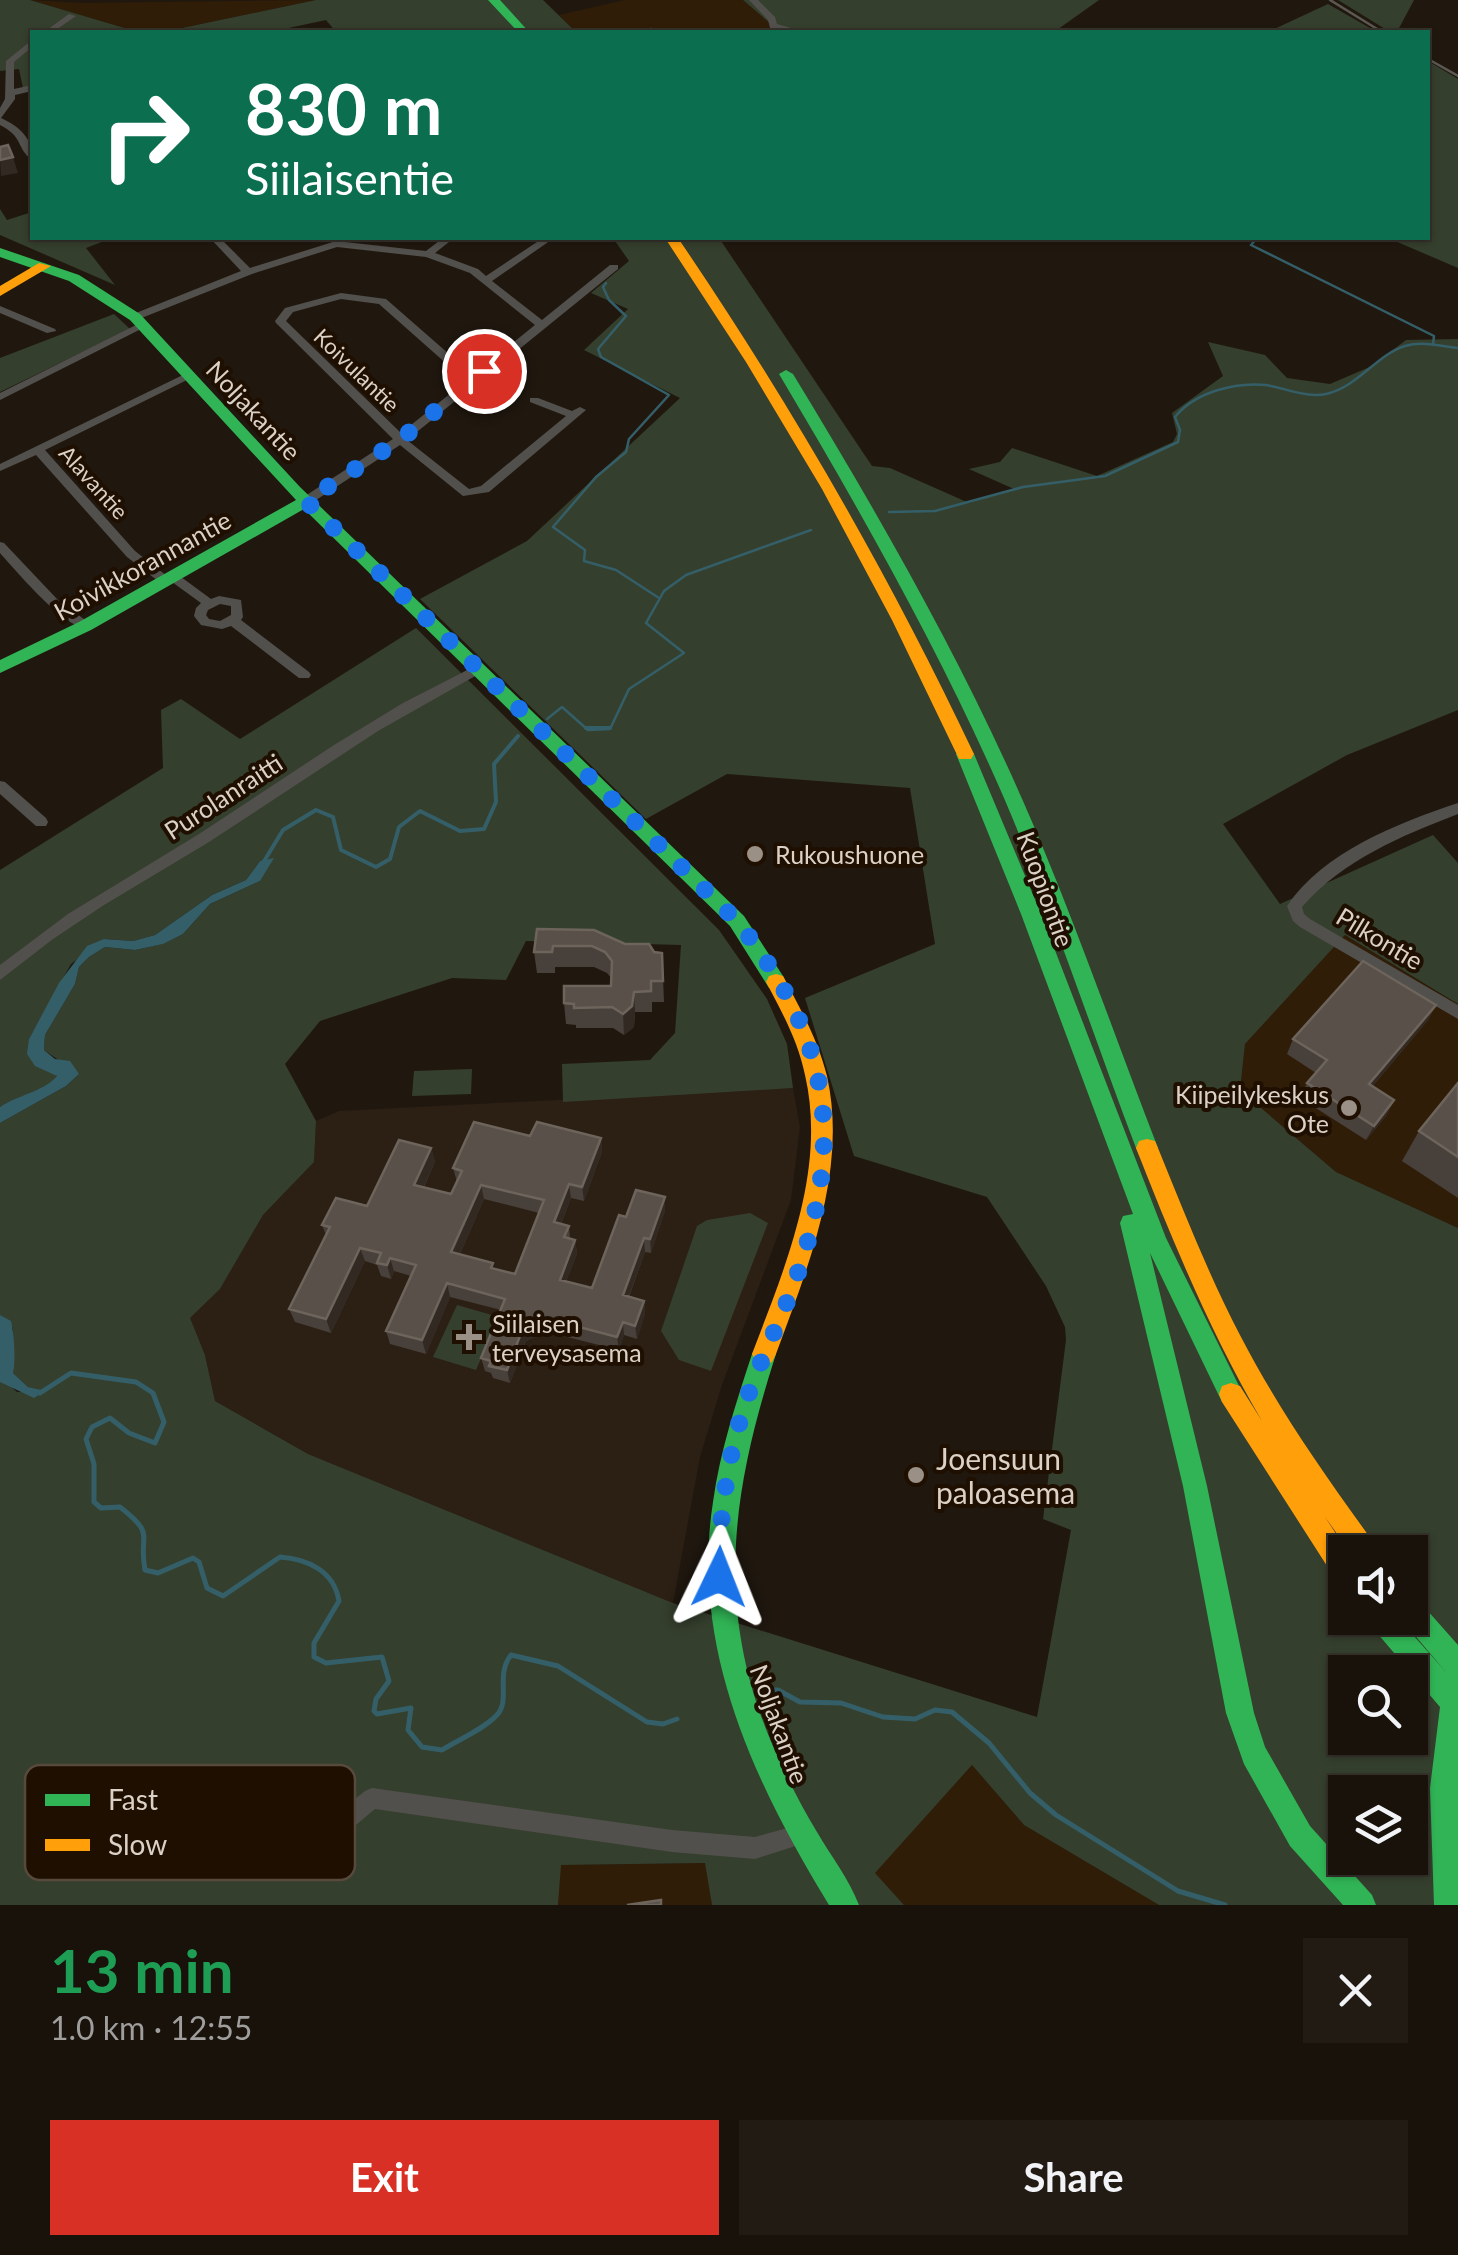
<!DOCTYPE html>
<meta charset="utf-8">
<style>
:root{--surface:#18120b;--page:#211b14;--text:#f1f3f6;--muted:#9f9e9d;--line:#36322c;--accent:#d93025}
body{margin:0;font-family:Lato,sans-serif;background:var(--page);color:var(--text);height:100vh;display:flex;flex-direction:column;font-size:38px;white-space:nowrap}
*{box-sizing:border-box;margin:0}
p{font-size:32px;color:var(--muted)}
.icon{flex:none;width:55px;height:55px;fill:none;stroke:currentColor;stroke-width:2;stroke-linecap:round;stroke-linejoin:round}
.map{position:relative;height:1905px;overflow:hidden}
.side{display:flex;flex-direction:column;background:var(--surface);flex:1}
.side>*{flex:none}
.banner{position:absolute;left:30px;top:30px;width:1400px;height:210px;border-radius:0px;box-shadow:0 2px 8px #0004,0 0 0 2px var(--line);background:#0b6e4f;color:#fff;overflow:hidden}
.fabs{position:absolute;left:1328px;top:1535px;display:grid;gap:20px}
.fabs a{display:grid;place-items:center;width:100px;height:100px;border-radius:0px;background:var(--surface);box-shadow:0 2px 8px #0004,0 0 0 2px var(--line);font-size:50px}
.pin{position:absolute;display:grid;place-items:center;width:85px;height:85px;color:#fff;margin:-42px;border:5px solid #fff;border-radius:50%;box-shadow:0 2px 10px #0007}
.me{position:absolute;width:110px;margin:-55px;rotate:2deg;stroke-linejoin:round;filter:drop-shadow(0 0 8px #0008)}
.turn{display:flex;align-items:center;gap:35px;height:210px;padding:0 50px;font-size:45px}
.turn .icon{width:130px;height:130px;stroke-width:2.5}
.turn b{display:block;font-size:70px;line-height:85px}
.round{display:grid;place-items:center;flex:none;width:105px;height:105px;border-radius:0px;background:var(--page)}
.head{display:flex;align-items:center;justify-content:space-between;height:170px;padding:0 50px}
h1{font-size:60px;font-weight:700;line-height:75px;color:#1e9e55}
.button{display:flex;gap:20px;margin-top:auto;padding:20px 50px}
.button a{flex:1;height:115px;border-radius:0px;background:var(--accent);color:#fff;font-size:40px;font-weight:700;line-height:115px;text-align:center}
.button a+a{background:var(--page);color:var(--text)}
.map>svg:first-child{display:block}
.built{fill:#301d07}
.medical{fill:#2c1f13}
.green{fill:#353f2d;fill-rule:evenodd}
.water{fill:#345f69}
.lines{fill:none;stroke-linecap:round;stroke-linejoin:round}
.stream-far2{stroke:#345f69;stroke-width:2.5}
.stream-far1{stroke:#345f69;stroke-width:4}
.stream{stroke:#345f69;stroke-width:5}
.street{fill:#52504c;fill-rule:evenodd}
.fast{fill:#30b455;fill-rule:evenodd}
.slow{fill:#ff9f0a;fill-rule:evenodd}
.rail{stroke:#5c5852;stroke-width:2.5}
.wall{fill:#48403a;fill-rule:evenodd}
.shaded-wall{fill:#312922}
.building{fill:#585049;stroke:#6d645c;stroke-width:2.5;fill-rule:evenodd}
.route{stroke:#1a73e8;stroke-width:18;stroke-dasharray:0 32.4}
.poi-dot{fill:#9a9086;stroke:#1e0f01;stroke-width:4}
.labels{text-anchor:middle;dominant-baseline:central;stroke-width:8;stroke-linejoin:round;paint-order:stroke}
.far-street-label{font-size:22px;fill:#dcd1c6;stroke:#1e0f01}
.street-label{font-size:25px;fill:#dcd1c6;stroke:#1e0f01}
.poi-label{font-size:25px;fill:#dcd1c6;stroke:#1e0f01;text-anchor:start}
.near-poi-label{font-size:30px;fill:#dcd1c6;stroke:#1e0f01;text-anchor:start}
.key{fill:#1e0f01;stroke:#57493c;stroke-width:2.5}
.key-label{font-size:28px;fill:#dcd1c6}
</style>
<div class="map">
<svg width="1458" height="1905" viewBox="0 0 1458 1905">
<rect width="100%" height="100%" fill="#20180f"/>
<g class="built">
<path d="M30 0 82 3 316 0 163 32H138Z"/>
<path d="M625 0H743L772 25 798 32H576L559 15Z"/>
<path d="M1345 935 1458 1004V1228L1336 1172 1240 1090 1245 1044Z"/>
<path d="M972 1765 1024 1825 1159 1905H904L874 1873Z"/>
<path d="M706 1863 712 1905H558L560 1865Z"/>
</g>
<path class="medical" d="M793 1088 800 1127 791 1200 722 1385 700 1457 673 1603 308 1454 215 1401 205 1355 189 1318 220 1289 263 1215 314 1162 316 1121 339 1111Z"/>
<g class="green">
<path d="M0 0H30L138 32H32V86L23 88 19 69 0 71Z"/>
<path d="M316 0H543L576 32H336L326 20 270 32H163Z"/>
<path d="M743 0H1099L1054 32H798L772 25Z"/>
<path d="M1338 0H1414L1398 30 1411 32H1390Z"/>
<path d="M1328 4 1377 32H1268Z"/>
<path d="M1428 61 1458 79V268L1388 238H1428Z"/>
<path d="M0 209 7 220 32 212V238H112L86 248 115 285 0 235Z"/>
<path d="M613 238H719L872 466 890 468 969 503 1014 489 969 469 1000 462 1012 448 1097 476 1173 442 1177 434 1172 413 1223 376 1208 342 1265 355 1287 378 1330 384 1372 366 1406 340 1458 339V710L1347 755 1223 824 1280 904 1433 835 1458 863V1004L1345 935 1245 1044 1240 1090 1336 1172 1458 1228V1905H1159L1024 1825 972 1765 875 1873 904 1905H712L705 1863 561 1865 558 1905H0V1382L4 1380 17 1392H44L28 1387 13 1373V1328L0 1315V1123L66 1086 79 1074 44 1050 45 1035 75 984 79 967 89 957 105 947 135 950 162 944 183 934 210 904 260 881V861L246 880 212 895 155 935 133 941 104 939 71 964 29 1039 57 1076C44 1092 18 1095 0 1107V870L163 768 161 710 181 699 240 739 416 628 719 930 767 999 787 1044 793 1088 563 1102 562 1064 650 1060 675 1033 681 945 526 941 506 980 452 978 320 1021 285 1064 316 1121 314 1162 263 1215 220 1289 190 1318 205 1355 215 1401 308 1454 673 1603 1037 1717 1071 1530 1043 1519 1066 1340 1065 1327 1046 1286 987 1197 854 1156 805 998 935 944 910 788 727 774 646 819 420 599 527 541 680 398 584 350 628 309 591 293 629 261ZM1345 1552H1410V1618H1345ZM1345 1672H1410V1738H1345ZM1345 1792H1410V1858H1345Z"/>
<path d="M114 314 130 329 0 392V358Z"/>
<path d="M472 1069 471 1094 412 1096 414 1071Z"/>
<path d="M750 1213 768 1223 711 1371 679 1360 661 1331 697 1226 707 1220Z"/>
<path d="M457 1305 499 1317 476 1370 433 1357Z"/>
</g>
<g class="water">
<path d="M274 858 260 881 210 904 183 934 163 944 135 950 105 947 89 957 79 967 75 984 45 1035 44 1050 55 1059 70 1061 79 1074 66 1086 0 1123V1107C17 1095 43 1092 57 1076L35 1066 27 1054 29 1039 59 983 87 946 104 939 133 941 155 935 212 895 246 880 260 861Z"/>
<path d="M0 1315 11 1321C14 1333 16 1362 13 1373L28 1387 45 1391 34 1398 0 1382Z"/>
</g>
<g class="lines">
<g class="stream-far2">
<path d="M1257 238 1251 245 1434 336 1433 345"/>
<path d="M606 283 603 287 609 300 626 316 598 349 601 357 669 395 629 439 626 452 596 477 553 527 585 550 584 561 616 570 659 598"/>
<path d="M889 512 935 511 1023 487 1105 476 1178 442 1180 430 1175 417C1195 392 1235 382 1266 385 1285 388 1306 398 1326 394 1358 387 1376 355 1405 346 1422 341 1441 346 1458 348"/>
<path d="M547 719 562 707 588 730 610 729 629 689 684 653 646 623 664 591 686 575 811 530"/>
</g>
<g class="stream-far1">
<path d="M586 728H610"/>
<path d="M263 863 283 830 316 810 333 817 341 850 376 867 390 859 399 827 420 811 460 831 484 829 496 802 494 764 518 736"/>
</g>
<g class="stream">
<path d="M40 1393 71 1373 136 1382 153 1393 164 1422 155 1443 129 1433 110 1418 92 1427 86 1439 94 1464V1502L101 1508 120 1507C157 1536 138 1533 145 1570L158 1573 193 1558 199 1562 207 1588 223 1596 280 1557C308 1559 334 1571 339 1601L314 1643V1657L326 1663 382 1657 389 1681 376 1699 374 1711 377 1714 411 1708 408 1730 422 1747 442 1750C458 1740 484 1729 497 1715 511 1700 495 1675 511 1655L558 1666 647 1722 663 1724 677 1719"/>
<path d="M760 1690H778L800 1702 841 1703 883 1717 915 1719 935 1710 952 1712 989 1743 1030 1793 1056 1815 1178 1891 1225 1905"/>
</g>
<g class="street">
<path d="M749 0H758L775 17 777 24 805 32 779 29V32H771L768 20Z"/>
<path d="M69 14 76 16 53 32H44Z"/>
<path d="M287 29 291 32H279L280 30Z"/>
<path d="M32 40V47L14 62V89L32 85V91L15 95V99L1 118C20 127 33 138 32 160 16 148 24 137 0 125V108L5 99 6 61Z"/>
<path d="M210 238H220L250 268 336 241 426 251 443 238H454L435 253 478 269 486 276 543 238H554L492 281 542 320 610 265H618V269L407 440 469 489 481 486 566 416 530 402V398H538L572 411 580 407 586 410 489 492 463 496 400 445 310 504H302V498L393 439 276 323 275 321 285 308 341 293 386 299 473 375 535 325 470 273 426 257 337 247 252 274 139 319H131V315L241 271ZM341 299 379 304 466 381 401 433 286 321 293 312Z"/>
<path d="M0 306 55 329 56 331 47 333 0 313Z"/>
<path d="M140 323 149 325 0 400V393Z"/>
<path d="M187 373 191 374V378L45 450 135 551 167 576 173 573 177 574 211 599 219 596 241 600 243 617 241 620 309 672 311 675 309 678H299L231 626 222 629 201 625 194 616 196 608 201 603 172 582 166 585 162 584 127 557 36 455 0 471V464ZM220 604 231 606V615L220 621 209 619 206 615 208 610Z"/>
<path d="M0 542 4 543 57 599 89 623V629C66 630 17 572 0 553Z"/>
<path d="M479 664 486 668 484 671 378 731 209 842 104 905 53 939 0 980V965L68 914 199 834 334 745 403 703Z"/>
<path d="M0 781 5 782 46 818 48 822 46 826H36L0 794Z"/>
<path d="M1458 803V814C1401 836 1343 860 1302 907L1304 914 1310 919 1458 1005V1019L1300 927 1293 921 1287 906C1323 852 1398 823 1458 803Z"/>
<path d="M372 1788 672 1830 755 1837 798 1825 805 1829 809 1836 805 1843 755 1859 672 1852 375 1809 320 1855 304 1874 296 1877 288 1874 285 1866C299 1834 339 1812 365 1791Z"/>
</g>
<g class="fast">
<path d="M488 0H500L529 32H518Z"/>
<path d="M0 248 79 275 140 314 300 487 744 916 783 976 786 982 783 988H769L730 926 304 509 91 630 0 673V660L79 622 296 500 130 320 69 281 0 257Z"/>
<path d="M786 370 793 374C877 512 958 653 1023 801 1073 915 1113 1032 1158 1148L1155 1155 1147 1157 1139 1155 1136 1148C1092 1032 1053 913 1004 798 940 651 861 512 779 374Z"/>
<path d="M965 748 974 754 1041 914 1166 1238 1243 1394 1240 1402 1231 1405 1222 1402 1150 1253 1207 1486 1254 1713 1265 1747 1310 1826 1372 1895 1376 1905H1343L1290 1846 1244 1764 1226 1713 1183 1486 1120 1223 1123 1216 1133 1214 1021 914 956 754Z"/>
<path d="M764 1343 772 1346 776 1354C729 1500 713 1620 781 1764 792 1787 804 1811 817 1832 831 1856 849 1879 859 1905H829C755 1784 690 1648 713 1502 720 1451 736 1403 752 1354L756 1346Z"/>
<path d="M1410 1597 1419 1601 1458 1645V1905H1434L1430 1788 1440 1707 1372 1627 1368 1618H1398L1445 1671 1401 1619 1410 1618Z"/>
</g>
<g class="slow">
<path d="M665 238H678C790 403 889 574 974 754L971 759H959L892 620 822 489 746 362Z"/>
<path d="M39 263 51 266 0 296V286Z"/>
<path d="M776 974 783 976C800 1008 818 1040 827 1076 848 1170 808 1267 776 1354L772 1362 764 1365 756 1362 752 1354C785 1267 827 1170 805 1075 798 1041 782 1012 766 982L769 976Z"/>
<path d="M1147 1139 1155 1141 1158 1148C1184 1212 1209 1276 1241 1337 1279 1410 1326 1477 1374 1543L1378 1552H1350L1325 1517 1348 1552H1345V1584L1336 1580 1222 1402 1219 1394 1222 1386 1231 1383 1240 1386 1262 1421C1211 1334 1173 1242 1136 1148L1139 1141Z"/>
</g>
<g class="rail">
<path d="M1330 0 1382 32"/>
<path d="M1428 59 1458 76"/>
</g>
</g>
<g class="wall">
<path d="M537 929 625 944 662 953 664 1002H652V1012H635L634 1027 624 1035 613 1028H576V1025L566 1024 564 1003 611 986 612 979 607 973 594 967H555V973H537L534 952Z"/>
<path d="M1436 1005 1428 1020 1372 1087 1394 1100 1386 1116 1366 1140 1300 1098 1307 1083 1316 1073 1287 1054 1293 1039Z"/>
<path d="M1458 1083V1198L1402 1161 1419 1131Z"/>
<path d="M530 1136 601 1138 602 1152 584 1201 571 1198 561 1224 569 1226 570 1239 575 1240 577 1254 566 1282 592 1288 626 1217 665 1197V1211L651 1253 645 1252 629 1297 644 1301 645 1314 637 1339 624 1335 619 1350 547 1332 526 1341 510 1383 493 1378 491 1373 485 1371 481 1358 501 1310 450 1297 426 1354 390 1344 386 1331 411 1276 394 1271 391 1279 381 1276 377 1265 365 1261 331 1333 295 1322 289 1309 326 1235 322 1225 367 1206 431 1148 435 1162 424 1187 451 1194 457 1182 453 1168ZM484 1199 539 1213 515 1274 494 1269 460 1254Z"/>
</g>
<g class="shaded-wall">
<path d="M13 157 18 173 1 176 0 160Z"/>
<path d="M634 992 635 1012 634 1027 624 1035 623 1014Z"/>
<path d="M1436 1005 1428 1020 1361 1100 1369 1084Z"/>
<path d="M1394 1100 1386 1116 1366 1140 1374 1126Z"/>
<path d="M601 1138 602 1152 584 1201 582 1187Z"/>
<path d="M431 1148 435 1162 418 1199 414 1185Z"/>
<path d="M569 1184 571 1198 556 1236 554 1222Z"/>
<path d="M481 1185 484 1199 455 1265 451 1252Z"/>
<path d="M665 1197V1211L651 1253 650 1239Z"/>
<path d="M644 1238 645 1252 624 1309 623 1295Z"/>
<path d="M575 1240 577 1254 562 1293 560 1280Z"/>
<path d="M360 1248 365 1261 331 1333 326 1319Z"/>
<path d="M390 1258 394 1271 391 1279 387 1265Z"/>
<path d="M447 1283 450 1297 426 1354 422 1340Z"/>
<path d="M644 1301 645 1314 637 1339 635 1326Z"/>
<path d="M545 1318 547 1332 526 1341 510 1383 507 1370 523 1328Z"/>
<path d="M623 1322 624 1335 619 1350 617 1337Z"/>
</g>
<g class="building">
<path d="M651 29 666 32H646Z"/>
<path d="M8 145 13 157 0 160V147Z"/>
<path d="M537 929 594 930 625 944H649L654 952 662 953 663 981H651V991L634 992 632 1006 623 1014 612 1007 574 1008V1004L564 1003V986H611L612 961 605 952 592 946H553L552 952H534Z"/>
<path d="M1363 961 1436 1005 1369 1084 1394 1100 1374 1126 1307 1083 1327 1060 1293 1039Z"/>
<path d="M1458 1083V1157L1419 1131Z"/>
<path d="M474 1122 530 1136 537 1122 601 1138 582 1187 569 1184 554 1222 569 1226 564 1237 575 1240 560 1280 592 1288 619 1215 626 1217 636 1190 665 1197 650 1239 644 1238 623 1295 644 1301 635 1326 623 1322 617 1337 545 1318 523 1328 507 1370 489 1366 491 1361 481 1358 505 1299 447 1283 422 1340 386 1331 416 1265 390 1258 387 1265 377 1263 381 1253 360 1248 326 1319 289 1309 330 1227 322 1225 336 1198 367 1206 399 1140 431 1148 414 1185 451 1194 462 1171 453 1168ZM481 1185 544 1200 515 1274 491 1268 493 1263 451 1252Z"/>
<path d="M661 1900V1905H627Z"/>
</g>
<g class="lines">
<path class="route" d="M484 371 401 439 306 501 737 921C832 1040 846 1140 794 1284 778 1327 756 1368 743 1411 726 1464 719 1522 719 1577"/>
</g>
<g class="poi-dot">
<circle cx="755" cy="854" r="10"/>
<circle cx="1349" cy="1108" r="10"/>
<path d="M464 1322h10v10h10v10h-10v10h-10v-10h-10v-10h10z"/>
<circle cx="916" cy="1475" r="10"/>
</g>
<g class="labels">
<g class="far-street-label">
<text transform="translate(357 370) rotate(44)">Koivulantie</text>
<text transform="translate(94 482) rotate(48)">Alavantie</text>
</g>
<g class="street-label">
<text transform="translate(254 410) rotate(47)">Noljakantie</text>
<text transform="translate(142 565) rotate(-29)">Koivikkorannantie</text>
<text transform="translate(223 796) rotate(-33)">Purolanraitti</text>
<text transform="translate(1046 889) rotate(70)">Kuopiontie</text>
<text transform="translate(1380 938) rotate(31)">Pilkontie</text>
<text transform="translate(780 1724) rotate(70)">Noljakantie</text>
</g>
<g class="poi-label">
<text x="775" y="854">Rukoushuone</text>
<text x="1329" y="1094" text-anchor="end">Kiipeilykeskus<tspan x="1329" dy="29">Ote</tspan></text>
<text x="492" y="1323">Siilaisen<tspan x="492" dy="29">terveysasema</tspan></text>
</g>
<g class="near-poi-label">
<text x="936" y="1458">Joensuun<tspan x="936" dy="34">paloasema</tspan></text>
</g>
</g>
<rect x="25" y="1765" width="330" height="115" rx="15" class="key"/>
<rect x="45" y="1794" width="45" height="12" fill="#30b455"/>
<rect x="45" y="1839" width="45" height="12" fill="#ff9f0a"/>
<g class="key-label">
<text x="108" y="1810">Fast</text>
<text x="108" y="1855">Slow</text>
</g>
</svg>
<div class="fabs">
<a><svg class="icon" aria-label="sound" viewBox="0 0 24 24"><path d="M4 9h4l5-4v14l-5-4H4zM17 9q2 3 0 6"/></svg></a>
<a><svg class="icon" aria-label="search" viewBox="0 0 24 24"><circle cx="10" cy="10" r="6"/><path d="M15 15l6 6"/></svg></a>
<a><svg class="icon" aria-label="layers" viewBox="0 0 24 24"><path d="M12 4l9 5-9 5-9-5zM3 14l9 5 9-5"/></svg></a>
</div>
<div class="pin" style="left:484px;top:371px;background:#d93025"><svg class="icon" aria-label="arrive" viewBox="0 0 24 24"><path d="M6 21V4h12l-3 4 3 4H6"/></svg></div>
<svg class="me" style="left:719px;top:1577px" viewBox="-20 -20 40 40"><path d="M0-17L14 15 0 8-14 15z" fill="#1a73e8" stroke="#fff" stroke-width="4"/></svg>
<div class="banner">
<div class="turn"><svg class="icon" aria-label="right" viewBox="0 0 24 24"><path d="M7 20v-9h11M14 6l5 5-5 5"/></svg><div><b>830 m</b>Siilaisentie</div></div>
</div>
</div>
<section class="side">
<div class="head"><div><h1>13 min</h1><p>1.0 km · 12:55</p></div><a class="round"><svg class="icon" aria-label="close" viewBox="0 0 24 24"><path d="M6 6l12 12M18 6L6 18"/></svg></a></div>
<div class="button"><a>Exit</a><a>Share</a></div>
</section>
